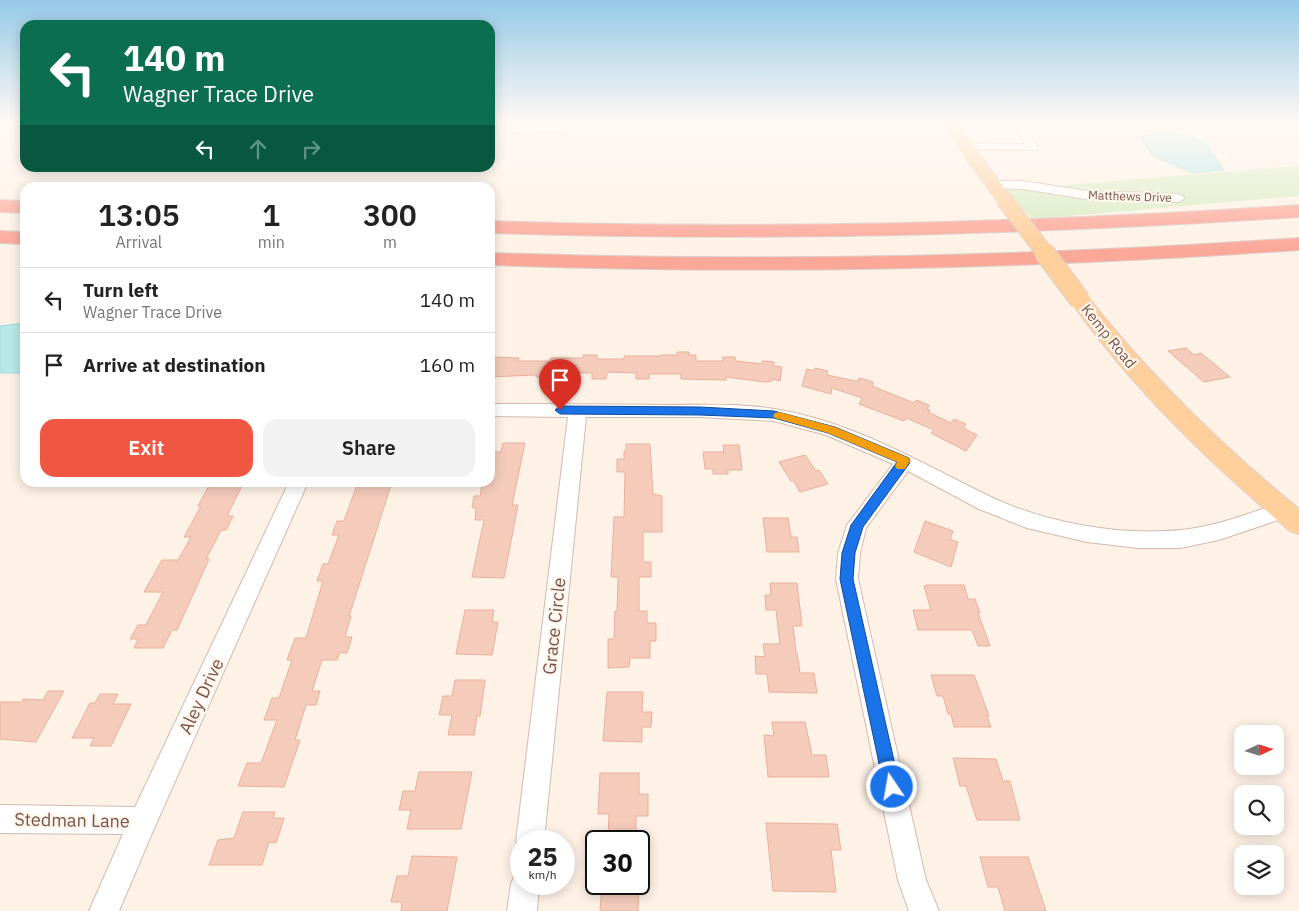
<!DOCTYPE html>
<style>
:root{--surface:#fff;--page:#f2f2f2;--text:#222;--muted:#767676;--line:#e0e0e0;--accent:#f05743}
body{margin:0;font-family:"IBM Plex Sans",sans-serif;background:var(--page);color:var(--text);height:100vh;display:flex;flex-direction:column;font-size:19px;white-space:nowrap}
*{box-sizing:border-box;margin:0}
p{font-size:16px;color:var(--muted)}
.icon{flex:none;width:28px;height:28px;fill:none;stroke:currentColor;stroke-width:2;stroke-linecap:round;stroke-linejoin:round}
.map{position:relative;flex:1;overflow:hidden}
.panel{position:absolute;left:20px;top:182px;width:475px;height:305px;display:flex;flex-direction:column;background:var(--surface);border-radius:15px;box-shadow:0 2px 12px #0003}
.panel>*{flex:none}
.hud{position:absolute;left:20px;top:20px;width:475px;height:152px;border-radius:15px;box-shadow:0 2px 12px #0003;background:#0b6e4f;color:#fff;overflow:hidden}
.needle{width:32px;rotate:86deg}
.fabs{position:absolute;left:1234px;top:725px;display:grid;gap:10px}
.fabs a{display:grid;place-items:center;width:50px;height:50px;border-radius:10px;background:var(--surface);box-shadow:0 2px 12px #0003;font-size:25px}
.speed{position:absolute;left:510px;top:830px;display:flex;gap:10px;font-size:25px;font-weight:700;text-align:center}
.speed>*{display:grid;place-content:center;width:65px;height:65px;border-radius:50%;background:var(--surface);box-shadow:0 2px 12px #0003;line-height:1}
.speed small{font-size:12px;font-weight:400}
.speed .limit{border:2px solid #111;border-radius:8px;background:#fff;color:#111}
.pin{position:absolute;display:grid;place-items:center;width:42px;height:42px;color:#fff;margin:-51px -21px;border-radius:50% 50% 50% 0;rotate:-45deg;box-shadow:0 0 5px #0007}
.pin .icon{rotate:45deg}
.me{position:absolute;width:55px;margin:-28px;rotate:348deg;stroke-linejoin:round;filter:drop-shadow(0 0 4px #0008)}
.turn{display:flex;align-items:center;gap:18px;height:105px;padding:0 20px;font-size:22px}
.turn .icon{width:65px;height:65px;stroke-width:2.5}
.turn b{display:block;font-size:35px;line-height:42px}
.lanes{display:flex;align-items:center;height:48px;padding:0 20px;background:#0003;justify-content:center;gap:25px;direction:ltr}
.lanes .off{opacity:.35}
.eta{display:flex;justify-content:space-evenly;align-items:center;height:85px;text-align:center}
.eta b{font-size:30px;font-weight:600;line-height:35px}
.action{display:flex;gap:10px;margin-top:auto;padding:10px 20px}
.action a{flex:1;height:58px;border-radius:15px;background:var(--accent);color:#fff;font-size:20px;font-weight:600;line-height:58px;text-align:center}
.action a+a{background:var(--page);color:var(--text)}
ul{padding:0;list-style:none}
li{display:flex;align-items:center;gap:15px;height:65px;padding:0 20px;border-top:1px solid var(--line)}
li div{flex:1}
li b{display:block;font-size:19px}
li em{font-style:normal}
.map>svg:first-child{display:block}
.green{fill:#d9edc3}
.water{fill:#b9e8e9;stroke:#9ed9dc}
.building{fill:#f5ccbc;stroke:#e9b09b}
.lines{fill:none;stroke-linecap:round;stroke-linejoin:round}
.minor-casing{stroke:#d3baad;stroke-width:2}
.major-casing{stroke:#dacfcc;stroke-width:2}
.highway-casing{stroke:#dacfcc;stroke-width:2}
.minor{fill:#fff;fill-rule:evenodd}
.major{fill:#ffcf9c;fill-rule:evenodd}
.highway{fill:#fca899;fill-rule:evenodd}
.major-bridge-far1-casing{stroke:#dacfcc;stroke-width:18;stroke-linecap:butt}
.major-bridge-casing{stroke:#dacfcc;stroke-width:22;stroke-linecap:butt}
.major-bridge-far1{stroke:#ffcf9c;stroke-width:16}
.major-bridge{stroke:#ffcf9c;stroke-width:20}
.route{fill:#1a73e8;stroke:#114b97}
.slow{fill:#f59e0b}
.labels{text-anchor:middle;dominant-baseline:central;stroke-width:4.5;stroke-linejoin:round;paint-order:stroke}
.far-street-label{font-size:12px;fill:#7a5448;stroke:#fff6ee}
.street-label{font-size:15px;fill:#7a5448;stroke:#fff6ee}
.near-street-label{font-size:18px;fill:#7a5448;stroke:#fff6ee}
</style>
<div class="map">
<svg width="1299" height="911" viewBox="0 0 1299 911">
<rect width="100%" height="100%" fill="#fef2e6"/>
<path class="green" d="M1299 166V196L1033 219 1005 190Z"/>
<g class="water">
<path d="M1160 133C1201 137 1202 134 1224 170L1193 173 1153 156 1140 137Z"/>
<path d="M25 323V373H0V326Z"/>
</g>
<g class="building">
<path d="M1186 348 1194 355 1201 353 1230 377 1204 382 1168 351Z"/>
<path d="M677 352H689V355H696V361H723V357H735L736 361 762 364V361L774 362V366L782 367 780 381 772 379V381L765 382 726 377V380L681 379V374H649V379H636V373L607 372 606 379H592V373H561L560 379H542V377H536V375L490 377 493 357 519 358 518 361H550L551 358H583V355H597V359H624V356H661V355H677Z"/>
<path d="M815 368 828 371 827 375 855 381H858L859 378 873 382 872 386 914 403 916 400 929 405 927 409 930 410 928 412 951 423 954 419 966 424 963 428 977 435 966 451 931 433 934 430 906 418 904 421 859 404 862 398 832 388 831 394 802 386 807 369 814 371Z"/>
<path d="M503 443H525L512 505H518L504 578 472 577 484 520H475L476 508H472L474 496H480L482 485H487L488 482H490L494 452H501Z"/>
<path d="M626 444H650L653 494 662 496V532H643V562H651V577H639V611H647V623H656V641H650V658H630L629 667 608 668V639H614L615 611H617L618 577H611L614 517H624L625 472H617V459H624V451H626Z"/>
<path d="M723 445H739L742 470H728V474H713V469H705L703 452H724Z"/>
<path d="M805 455 816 471 819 470 828 484 800 492 793 480 791 481 779 462Z"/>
<path d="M211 482H244L227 516H233L226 530H221L206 559H209L177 630H172L163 648H134L138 639H130L138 625H146L163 592H144L162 560H178L191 537H184L201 506H198Z"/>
<path d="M358 482H392L349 616H351L345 637H352L347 653H339L337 660H322L312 691H320L316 705H306L295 740H300L284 787 238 786 247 763H261L277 720H264L272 698H279L292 660H287L295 638H306L323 581H317L323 564H328L339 535H332L337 521H344Z"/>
<path d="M763 518H788L791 537H797L799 552H767Z"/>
<path d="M925 521 953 531 950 539 958 542 951 567 914 552Z"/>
<path d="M770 583H797L802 626H793L796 653H797L800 673H814L817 693 769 692 767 674H756L755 656 765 657 763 644H780L776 610H766L765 595H771Z"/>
<path d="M927 585H964L968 599H975L980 613H978L990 646H978L972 630H918L913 610H931L924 586Z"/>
<path d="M465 610H494L492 622H498L492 655 456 654Z"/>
<path d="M931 675H974L989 716H987L991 727H954L951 714H948L943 696H937Z"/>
<path d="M455 680H485L480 716H477L474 735H448L452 715H439L443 696H452Z"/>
<path d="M48 691H64L36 742 0 739V702H22L23 699 43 700Z"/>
<path d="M607 692H643L642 712H652L651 727H642V742L603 741Z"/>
<path d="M100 694H118L113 704H131L111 746H90L94 738H72L90 703H95Z"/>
<path d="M772 722H805L812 755H826L829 777H768L764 735 774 736Z"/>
<path d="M953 758 996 759 1003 781H1010L1020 820H977L966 786H960Z"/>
<path d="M419 772H472L461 829H407L411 810H399L403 791H415Z"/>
<path d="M600 773H639V794H648V816H636V838H608L609 814H598Z"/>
<path d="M243 812H275L273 818H284L276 843 269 842 262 865H209L218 840 234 838Z"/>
<path d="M766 823 837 824 841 850H831L836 892 773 891Z"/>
<path d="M412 856 457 857 447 911H401L402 902H391L397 876H408Z"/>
<path d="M980 857H1028L1046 911H1005L998 887H988Z"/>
<path d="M602 884H639L638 911H600Z"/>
</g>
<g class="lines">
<g class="minor-casing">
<g id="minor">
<path d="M568 122H580L565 132 490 133V127L562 126Z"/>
<path d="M1015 122H1025L1038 148 1036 150 965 149 959 146 965 143 1025 144Z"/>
<path d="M993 181H1023L1086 191 1179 194 1185 198 1179 202 1086 199 1023 189 989 188 987 185Z"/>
<path d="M490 404C548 404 605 404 663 405 697 405 741 403 774 409 852 421 921 463 991 497 1046 523 1120 536 1180 530 1216 527 1249 513 1283 502L1290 504 1293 510 1290 516 1219 540 1180 548H1138L1087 542 1027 528 979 509 908 471 866 528 860 553 858 579 926 880 939 911H909L898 880 836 579 838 553 847 525 893 464 826 435 774 421 700 417H586L544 841H521V851L516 841 568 417 490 416Z"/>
<path d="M289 482H308L153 831 119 911H89L123 834 0 833V805L135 807Z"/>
<path d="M521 871V884H539L537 911H507L511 884 515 874Z"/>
</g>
</g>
<g class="major-casing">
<g id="major">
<path d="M942 122H956L1012 199 1010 202H998L970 164Z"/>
<path d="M1080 294 1087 296C1150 375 1221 445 1299 509V534L1290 531C1209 462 1131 388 1070 300L1073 296Z"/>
</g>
</g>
<g class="highway-casing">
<g id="highway">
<path d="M0 200 25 201V213L0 212Z"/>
<path d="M1299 205V217C1029 235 760 242 490 233V221C760 230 1029 223 1299 205Z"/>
<path d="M0 231 25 232V244L0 243Z"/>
<path d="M1299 238V250C1028 269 761 275 490 265V253C760 262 1029 257 1299 238Z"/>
</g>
</g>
<use href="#minor" class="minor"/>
<use href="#major" class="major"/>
<use href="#highway" class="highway"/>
<g class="major-bridge-far1-casing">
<path id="major-bridge-far1" d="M1004 199 1045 253"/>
</g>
<g class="major-bridge-casing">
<path id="major-bridge" d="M1044 252 1080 300"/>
</g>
<use href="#major-bridge-far1" class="major-bridge-far1"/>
<use href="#major-bridge" class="major-bridge"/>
</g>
<linearGradient id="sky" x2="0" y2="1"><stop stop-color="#95c9e8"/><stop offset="0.49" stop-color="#fff9f4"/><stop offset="1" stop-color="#fff9f4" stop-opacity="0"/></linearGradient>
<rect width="1299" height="250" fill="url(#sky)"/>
<path class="route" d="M560 406 700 407 774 411 835 427 909 458 910 461 909 464 863 527 855 553 853 579 900 787 898 793 892 795 887 793 884 787 840 579 842 553 851 525 897 462 828 433 774 418 700 415 560 414 555 410Z"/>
<path class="slow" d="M779 412 835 427 909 458 910 461 905 469H897L895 466 897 462 828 433 775 418 773 416 775 413Z"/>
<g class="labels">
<g class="far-street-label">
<text transform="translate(1130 196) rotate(2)">Matthews Drive</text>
</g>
<g class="street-label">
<text transform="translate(1109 336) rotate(51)">Kemp Road</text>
</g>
<g class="near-street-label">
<text transform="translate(554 626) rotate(-84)">Grace Circle</text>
<text transform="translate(201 696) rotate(-65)">Aley Drive</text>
<text transform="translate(72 820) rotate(1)">Stedman Lane</text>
</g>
</g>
</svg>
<div class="fabs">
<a><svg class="needle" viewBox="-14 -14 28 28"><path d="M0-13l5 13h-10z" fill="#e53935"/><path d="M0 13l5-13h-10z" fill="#767676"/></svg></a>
<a><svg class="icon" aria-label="search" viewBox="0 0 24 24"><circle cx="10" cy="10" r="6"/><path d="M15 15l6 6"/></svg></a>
<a><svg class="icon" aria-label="layers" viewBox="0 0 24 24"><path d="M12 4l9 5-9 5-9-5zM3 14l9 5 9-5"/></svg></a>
</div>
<div class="speed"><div>25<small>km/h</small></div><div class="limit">30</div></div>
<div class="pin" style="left:560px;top:410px;background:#d93025"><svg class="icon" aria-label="arrive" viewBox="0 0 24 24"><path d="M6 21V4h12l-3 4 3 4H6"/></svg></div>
<svg class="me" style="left:892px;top:787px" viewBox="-20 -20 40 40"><circle r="17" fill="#1a73e8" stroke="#fff" stroke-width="3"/><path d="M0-11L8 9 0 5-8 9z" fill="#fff"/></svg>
<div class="hud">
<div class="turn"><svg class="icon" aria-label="left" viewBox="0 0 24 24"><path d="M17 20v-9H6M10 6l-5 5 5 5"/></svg><div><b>140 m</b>Wagner Trace Drive</div></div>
<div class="lanes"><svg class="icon" aria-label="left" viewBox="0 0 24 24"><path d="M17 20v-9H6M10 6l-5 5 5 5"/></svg><svg class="icon off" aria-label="ahead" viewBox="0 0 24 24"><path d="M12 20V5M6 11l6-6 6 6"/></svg><svg class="icon off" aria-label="right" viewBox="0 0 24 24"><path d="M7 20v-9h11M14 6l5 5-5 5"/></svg></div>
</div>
<section class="panel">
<div class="eta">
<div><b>13:05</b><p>Arrival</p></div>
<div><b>1</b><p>min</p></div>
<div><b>300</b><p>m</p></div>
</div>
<ul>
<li><svg class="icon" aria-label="left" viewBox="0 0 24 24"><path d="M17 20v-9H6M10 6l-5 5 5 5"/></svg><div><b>Turn left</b><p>Wagner Trace Drive</p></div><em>140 m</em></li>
<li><svg class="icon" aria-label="arrive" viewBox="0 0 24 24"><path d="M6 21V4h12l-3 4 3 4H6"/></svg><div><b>Arrive at destination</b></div><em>160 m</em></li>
</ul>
<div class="action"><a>Exit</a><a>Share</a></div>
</section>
</div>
